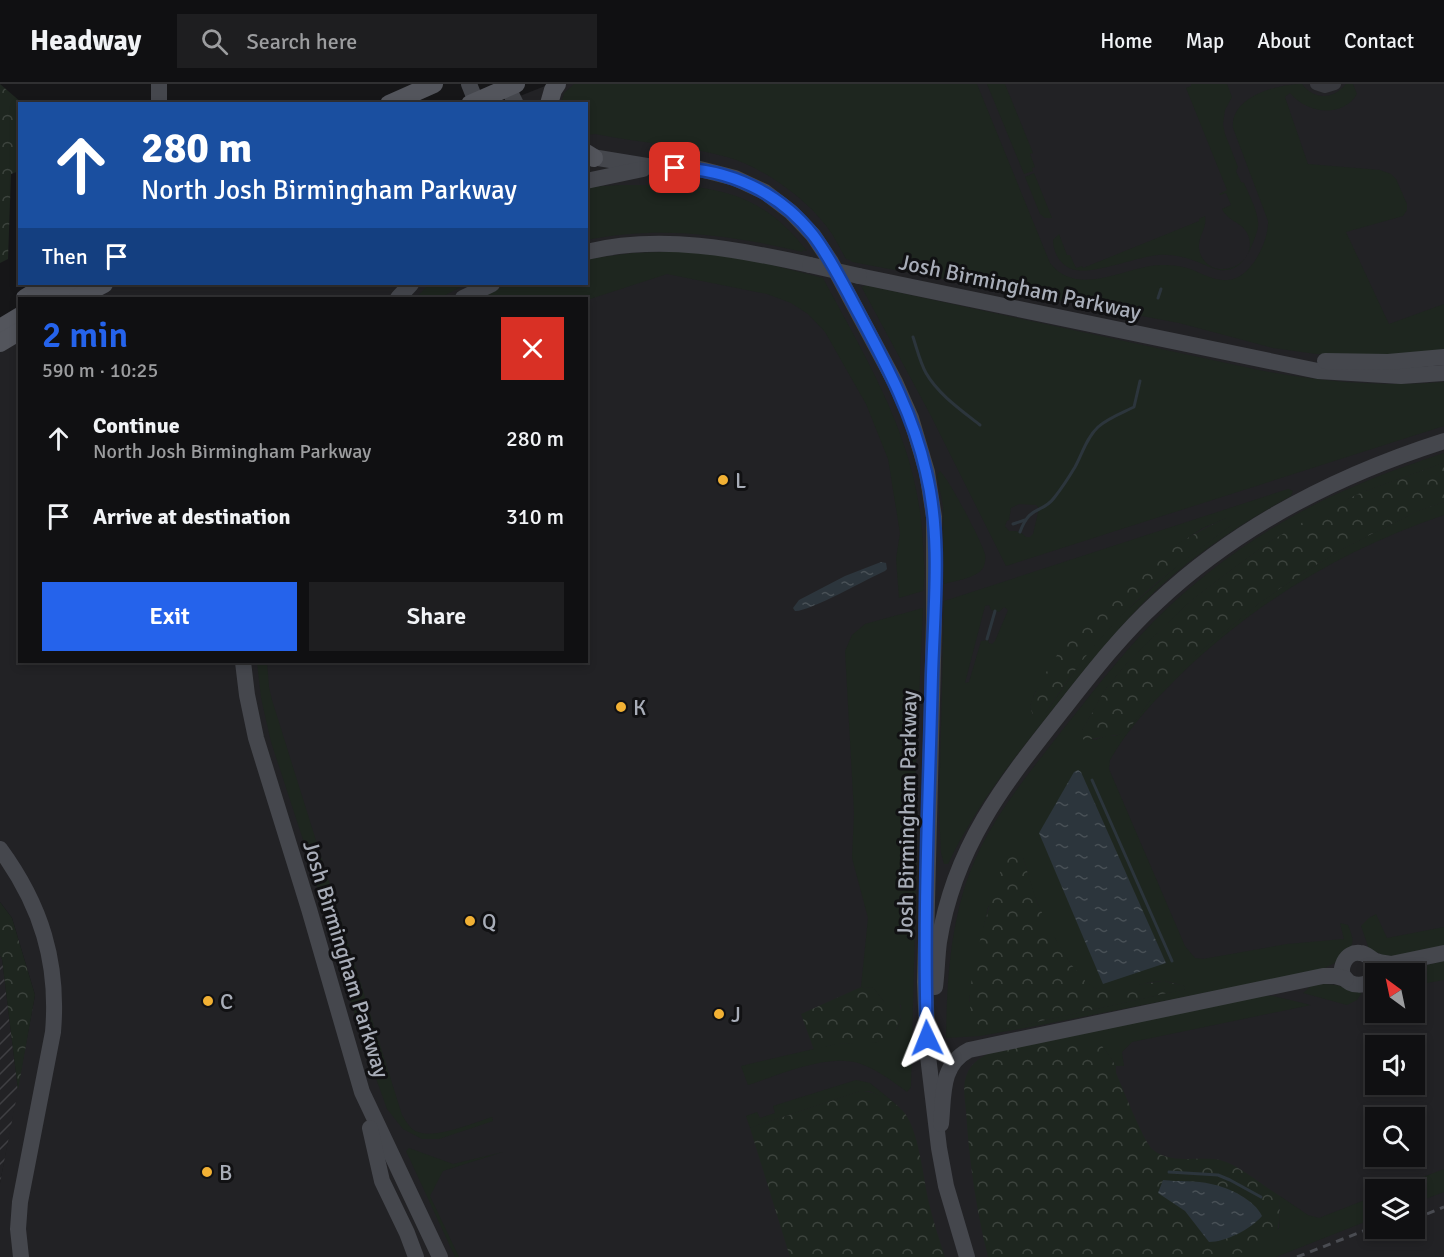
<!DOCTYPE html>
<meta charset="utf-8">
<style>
:root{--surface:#101012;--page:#1e1e20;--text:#f1f3f6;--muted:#9c9d9f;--line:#303032;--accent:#2563eb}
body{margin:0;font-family:Signika,sans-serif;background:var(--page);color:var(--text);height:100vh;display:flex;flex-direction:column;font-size:22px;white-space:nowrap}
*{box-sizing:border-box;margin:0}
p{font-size:20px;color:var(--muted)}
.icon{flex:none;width:33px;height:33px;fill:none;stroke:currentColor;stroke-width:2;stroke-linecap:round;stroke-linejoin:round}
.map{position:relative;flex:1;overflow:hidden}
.sheet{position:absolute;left:18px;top:213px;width:570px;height:366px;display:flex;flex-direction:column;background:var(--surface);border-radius:0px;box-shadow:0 3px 9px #0003,0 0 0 2px var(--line)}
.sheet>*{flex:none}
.hud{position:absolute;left:18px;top:18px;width:570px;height:183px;border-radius:0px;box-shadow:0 3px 9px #0003,0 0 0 2px var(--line);background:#1a4fa0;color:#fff;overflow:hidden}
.needle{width:39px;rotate:327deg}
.buttons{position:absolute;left:1365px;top:879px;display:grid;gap:12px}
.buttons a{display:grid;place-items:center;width:60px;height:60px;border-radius:0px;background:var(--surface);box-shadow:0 3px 9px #0003,0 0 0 2px var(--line);font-size:30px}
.pin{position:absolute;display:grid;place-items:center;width:51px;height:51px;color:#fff;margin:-26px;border-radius:12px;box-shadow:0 3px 9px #0006}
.me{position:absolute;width:66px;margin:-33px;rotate:358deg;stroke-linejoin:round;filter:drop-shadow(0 0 4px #0008)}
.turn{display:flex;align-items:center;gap:21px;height:126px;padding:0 24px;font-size:27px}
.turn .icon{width:78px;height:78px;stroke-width:2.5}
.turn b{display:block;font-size:42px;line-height:51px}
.then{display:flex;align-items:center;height:57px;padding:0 24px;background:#0003;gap:12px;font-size:22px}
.round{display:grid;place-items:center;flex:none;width:63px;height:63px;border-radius:0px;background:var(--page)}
.head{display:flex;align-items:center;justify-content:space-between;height:102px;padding:0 24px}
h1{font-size:36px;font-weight:600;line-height:45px;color:var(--accent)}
.primary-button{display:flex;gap:12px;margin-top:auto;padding:12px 24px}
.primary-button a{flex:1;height:69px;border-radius:0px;background:var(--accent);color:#fff;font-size:24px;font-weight:600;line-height:69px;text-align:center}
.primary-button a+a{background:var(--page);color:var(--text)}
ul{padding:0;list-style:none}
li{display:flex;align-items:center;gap:18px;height:78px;padding:0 24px}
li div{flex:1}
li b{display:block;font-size:22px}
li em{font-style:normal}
header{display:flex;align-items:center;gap:36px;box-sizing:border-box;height:84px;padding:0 30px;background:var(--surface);border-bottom:2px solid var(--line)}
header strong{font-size:28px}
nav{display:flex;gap:33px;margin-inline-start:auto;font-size:21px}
.search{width:420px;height:54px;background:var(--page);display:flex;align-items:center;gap:15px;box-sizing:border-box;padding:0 21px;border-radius:0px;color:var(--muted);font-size:22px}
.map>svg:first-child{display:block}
.built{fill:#222225;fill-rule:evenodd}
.industrial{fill:url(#industrial-furrows)}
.green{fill:#1e261f;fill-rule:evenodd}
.forest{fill:url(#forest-crowns)}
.water{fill:url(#water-ripples)}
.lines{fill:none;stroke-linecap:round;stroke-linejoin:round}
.stream{stroke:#2c353c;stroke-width:3}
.street{stroke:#37383d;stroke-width:12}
.secondary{stroke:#45474d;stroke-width:16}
.primary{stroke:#53555c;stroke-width:18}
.rail{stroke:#4a4c52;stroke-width:3;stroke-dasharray:8 6;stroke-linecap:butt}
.secondary-bridge{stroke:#45474d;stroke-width:16}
.route-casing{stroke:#184099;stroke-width:15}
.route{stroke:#2563eb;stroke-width:10}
.poi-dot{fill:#f2b134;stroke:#111113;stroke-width:2}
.labels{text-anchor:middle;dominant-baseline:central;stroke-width:6;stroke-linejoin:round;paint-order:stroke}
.street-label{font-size:22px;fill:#a8adb8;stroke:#111113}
.poi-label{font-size:22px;fill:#a8adb8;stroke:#111113;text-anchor:start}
</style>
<header>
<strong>Headway</strong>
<div class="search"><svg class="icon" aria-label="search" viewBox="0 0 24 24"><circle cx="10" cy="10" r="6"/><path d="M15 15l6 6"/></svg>Search here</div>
<nav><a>Home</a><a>Map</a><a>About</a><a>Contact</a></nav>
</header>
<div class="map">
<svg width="1444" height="1173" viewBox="0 0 1444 1173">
<defs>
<pattern id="industrial-furrows" width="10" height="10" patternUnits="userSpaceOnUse" patternTransform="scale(1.5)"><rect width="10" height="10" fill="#222225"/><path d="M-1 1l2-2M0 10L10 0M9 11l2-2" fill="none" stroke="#3f3f43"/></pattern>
<pattern id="forest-crowns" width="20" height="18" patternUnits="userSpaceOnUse" patternTransform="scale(1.5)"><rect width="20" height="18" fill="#1e261f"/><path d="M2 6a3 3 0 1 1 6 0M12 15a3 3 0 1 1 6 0" fill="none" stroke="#3c433d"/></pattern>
<pattern id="water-ripples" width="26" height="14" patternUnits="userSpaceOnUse" patternTransform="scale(1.5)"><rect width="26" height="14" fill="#2c353c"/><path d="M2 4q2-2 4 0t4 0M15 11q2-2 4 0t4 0" fill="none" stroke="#485056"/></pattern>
</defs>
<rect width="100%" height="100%" fill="#161618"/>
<path class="built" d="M550 0H1444V1173H0V1099L35 911 12 834 0 818V268L19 256 20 578H586V214H89L114 200H586V20L502 19ZM1376 890H1414V928H1376ZM1376 962H1414V1000H1376ZM1376 1034H1414V1072H1376ZM1376 1106H1414V1144H1376Z"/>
<path class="industrial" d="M0 872 2 875 18 1006 0 1099Z"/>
<g class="green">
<path d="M574 0H977L1050 179C1078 215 1125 182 1161 181 1172 181 1183 182 1193 186 1207 192 1220 200 1236 194 1254 187 1269 155 1268 137L1233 44C1230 13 1277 0 1302 0 1314 16 1333 16 1346 0H1353L1357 10C1342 35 1306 29 1290 9L1285 13 1308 80 1380 86 1391 90 1396 95 1407 120V126L1403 132 1346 148 1389 240 1444 220V268L1353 272 1316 270 1273 264 1179 239 852 178 850 176 846 175C840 165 835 153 827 143 804 113 764 84 727 73 684 61 639 59 595 50L587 51 586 20H561L564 9Z"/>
<path d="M987 0H1005L1033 69 1030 70 1035 83 1032 84 1033 87 1024 90Z"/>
<path d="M1191 0H1227L1232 13 1225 26 1223 40 1225 50 1238 83 1236 87 1241 98 1244 99C1249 111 1257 125 1258 138 1259 144 1256 150 1254 156 1248 172 1240 188 1220 186 1212 185 1206 181 1198 178 1185 173 1172 170 1158 171 1135 173 1092 192 1072 185 1060 181 1053 168 1053 156L1059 150 1067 171H1070L1076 184 1082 182 1083 184 1199 137V135L1205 132C1208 145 1195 155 1200 169 1211 200 1260 182 1248 151 1243 138 1228 138 1222 125L1231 121 1226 109 1220 111 1219 110 1227 106 1186 4 1191 2Z"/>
<path d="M1034 89 1052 134H1045L1040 130 1025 93Z"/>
<path d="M620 101C699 101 754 98 807 167L802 166 803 168C731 151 660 141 587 156L586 103Z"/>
<path d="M688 167 756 177 823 194C870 282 919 359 923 461 924 476 925 492 923 507L899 514 896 475 900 449 888 375 866 320 825 248 808 230 791 219 767 210 667 190 587 216 477 214 509 200H586L587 175 633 169Z"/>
<path d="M429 200H466L440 214H416Z"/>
<path d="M864 201 1259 286C1322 298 1380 303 1444 298V342L1006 482 931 332 861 202 864 203ZM1019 420 1036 421 1039 424 1033 450 1030 453H1026C1020 447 1017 447 1009 447L1005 442 1007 437 1009 436 1011 424Z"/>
<path d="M1444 369V379L1358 410 1271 457 1225 491 1191 517 1130 576 1105 606 1082 647 1094 656 1106 652H1115L1128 646 1151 615 1194 572 1259 519 1292 496 1340 466 1417 427 1444 418V431C1343 465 1252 520 1176 595 1152 619 1127 646 1110 676L1109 685 1185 862 1195 874 1203 875 1287 860 1344 855 1340 839 1348 841C1350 846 1354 855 1352 860 1347 874 1329 883 1317 887L1031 943 980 952 946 954C947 900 949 855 965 802 983 745 1021 699 1057 653 1088 614 1118 574 1153 538 1210 481 1280 433 1355 402 1384 389 1414 379 1444 369ZM1023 774C1028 788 1031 804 1037 818 1044 837 1077 900 1097 905 1116 911 1141 898 1161 897 1168 897 1177 900 1184 902L1185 905 1000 946 969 917 977 874 988 824Z"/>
<path d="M940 387C949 395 982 458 985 470 986 475 985 480 983 484 977 494 954 497 944 500L943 422 937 391Z"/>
<path d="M1288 405 1293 407 1291 412C1238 441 1187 475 1144 518 1110 553 1080 591 1050 629 1011 677 975 724 948 780H944L941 769 939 726 944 517ZM1227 434 1231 441 1179 480 1121 531 1087 569 1046 628 1033 631 1030 623 1035 609 1085 537 1123 501 1166 468 1203 444ZM989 521 991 526 999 528 1004 523 1008 526 995 557 992 560 989 559 988 556 981 557 969 598 965 599 985 522Z"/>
<path d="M923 524 915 704 917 755 911 1003 907 1008C892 997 877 985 858 979 826 970 779 991 748 1001L741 982 835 960 877 958 897 945 901 934V921L884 918 873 904 861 903 868 834 852 774 854 729 845 567 852 551 865 540Z"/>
<path d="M257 578H267L269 603 272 616 402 1031C406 1037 410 1046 418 1048 436 1055 473 1039 492 1033L493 1037 439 1055H422L403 1045 387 1025 369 975 334 865 310 777 271 658 261 614Z"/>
<path d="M1376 830 1387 854 1444 843V863L1391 872 1383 871 1369 865 1361 842 1369 834Z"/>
<path d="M1444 877V896L1415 901 1414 890H1388Z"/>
<path d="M1324 900 1336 901 1360 907 1361 910 1357 916 1347 921 1303 909 1311 902Z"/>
<path d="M1255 912H1273L1311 921 1132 958 1122 968 1124 982H1116L1102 962 1034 956Z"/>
<path d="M856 996 870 999 897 1021 870 1007H861L750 1044 746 1032 757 1028 760 1034 775 1029 773 1022Z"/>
<path d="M409 1064 453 1080 503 1068 443 1087 430 1112 459 1173H455L406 1067Z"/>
<path d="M1444 1085V1108L1415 1119 1414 1106 1392 1105Z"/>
<path d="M1280 1112 1308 1131 1319 1134 1375 1112V1134L1276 1173H1230L1247 1166 1279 1144Z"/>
</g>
<g class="forest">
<path d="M0 0 22 19 20 20 19 87 11 90 8 175 0 179Z"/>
<path d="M1444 379V418L1417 427 1340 466 1292 496 1259 519 1194 572 1151 615 1128 646 1122 650 1084 656 1081 652 1082 647 1105 606 1130 576 1191 517 1225 491 1271 457 1310 434 1358 410Z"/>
<path d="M1227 434 1232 436 1231 441C1193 470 1153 498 1120 533 1092 562 1068 594 1046 628L1038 635 1033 631 1030 623C1060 541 1149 468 1227 434Z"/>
<path d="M1011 768H1017L1023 774 1037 819 1057 858 1070 879 1087 899 1096 905H1112L1163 897 1184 902 1185 905 1000 946C988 946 979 945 973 934 959 911 996 801 1005 773Z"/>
<path d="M0 818 12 834 35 911 18 1006 2 875 0 872Z"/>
<path d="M861 903 873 904 884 918 897 916C902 923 902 931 899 939 890 965 859 958 837 960 829 961 821 964 814 966L801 930Z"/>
<path d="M1034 956 1079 957 1102 962 1116 982V989C1122 1003 1144 1058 1152 1065 1170 1081 1199 1072 1220 1076 1239 1081 1263 1102 1280 1112 1279 1128 1282 1145 1270 1158L1230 1173H988C976 1125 969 1076 966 1027 965 1016 962 1001 967 990 976 967 1013 961 1034 956Z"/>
<path d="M861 1007C874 1007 893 1016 902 1026 919 1043 923 1095 929 1119 933 1137 939 1155 945 1173H790L750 1044Z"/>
</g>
<g class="water">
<path d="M881 478 886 479 887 485 885 487C867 495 809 528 795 527L793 524 799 516 845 492Z"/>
<path d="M1078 686 1081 688 1166 879 1103 900 1039 749 1074 688Z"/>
<path d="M1163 1096C1179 1098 1196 1096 1211 1100 1228 1103 1255 1116 1262 1132 1251 1145 1226 1158 1209 1158L1185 1127 1158 1109Z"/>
</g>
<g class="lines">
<g class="stream">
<path d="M1158 214 1161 205"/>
<path d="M913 253C917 265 920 278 926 289 938 310 961 326 980 341"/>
<path d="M1013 440 1025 436"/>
<path d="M1020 448C1030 420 1042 430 1054 414 1062 404 1069 393 1075 383 1082 370 1087 353 1098 343 1108 334 1122 329 1134 323L1140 297"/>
<path d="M987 555 995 527"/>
<path d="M1092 696 1172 877"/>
<path d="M1169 1088 1218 1091 1230 1096 1261 1113"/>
</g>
<path class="street" d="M1316 0 1325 3 1335 0"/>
<g class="secondary">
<path d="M469 0 477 20"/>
<path d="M506 0 516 20"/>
<path d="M159 20V0"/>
<path d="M586 72 653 83 696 84 735 94 765 108 791 128 813 151 831 178 895 298 911 334 927 388 934 433V536L925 898 928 972 939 1064 946 1102 967 1173"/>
<path d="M586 97 643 85"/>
<path d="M586 168C661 150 737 165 810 181"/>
<path d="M859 192 1318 287 1401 292 1444 289"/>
<path d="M398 214 411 200"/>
<path d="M463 214 492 200"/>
<path d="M1325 277 1388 278 1444 273"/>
<path d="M243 578 247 611 256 654 309 825 362 1008 440 1173"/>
<path d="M0 765C41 821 59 878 53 948L20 1118 18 1145 21 1173"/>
<path d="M1373 876C1385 911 1331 906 1344 878 1347 872 1353 868 1360 869 1367 869 1370 875 1376 877 1381 879 1386 879 1391 880"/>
<path d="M1381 884 1391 880 1444 869"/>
<path d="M935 903C937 888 937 873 939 858 954 763 1004 700 1061 628 1091 590 1121 551 1157 518 1239 441 1337 391 1444 357"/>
<path d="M941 1040C944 1011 940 981 969 966L1323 892H1335L1346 895"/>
<path d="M370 1044 382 1097 407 1149 416 1173"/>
</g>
<g class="primary">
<path d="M389 20 434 0"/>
<path d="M470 20 516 0"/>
<path d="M549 20 553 6 557 0"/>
<path d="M586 69 594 74"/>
<path d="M25 214 48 200"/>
<path d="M48 214 73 200"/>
<path d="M77 214 104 200"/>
<path d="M0 244 20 232"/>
<path d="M0 259 20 247"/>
</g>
<g class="rail">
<path d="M1414 1135 1444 1123"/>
<path d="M1369 1152 1389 1144"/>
<path d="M1297 1173 1376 1142"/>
</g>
<path class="secondary-bridge" d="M810 181 859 192"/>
</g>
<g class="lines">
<g class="route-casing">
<path id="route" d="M675 84C729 85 779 108 813 151 827 169 838 191 849 211 879 268 912 324 926 388 942 453 934 524 932 591 929 712 923 833 927 954"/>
</g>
<use href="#route" class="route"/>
</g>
<g class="poi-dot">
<circle cx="723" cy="396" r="6"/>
<circle cx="621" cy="623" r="6"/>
<circle cx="470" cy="837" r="6"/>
<circle cx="208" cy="917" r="6"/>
<circle cx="719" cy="930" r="6"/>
<circle cx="207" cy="1088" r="6"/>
</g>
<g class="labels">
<g class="street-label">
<text transform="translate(1020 203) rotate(12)">Josh Birmingham Parkway</text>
<text transform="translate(907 730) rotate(-89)">Josh Birmingham Parkway</text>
<text transform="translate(346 875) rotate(73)">Josh Birmingham Parkway</text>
</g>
<g class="poi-label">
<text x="735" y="396">L</text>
<text x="633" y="623">K</text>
<text x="482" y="837">Q</text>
<text x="220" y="917">C</text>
<text x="731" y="930">J</text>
<text x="219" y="1088">B</text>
</g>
</g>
</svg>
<div class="buttons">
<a><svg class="needle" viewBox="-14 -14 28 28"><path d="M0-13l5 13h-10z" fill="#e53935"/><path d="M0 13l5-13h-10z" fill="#9c9d9f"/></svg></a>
<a><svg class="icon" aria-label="sound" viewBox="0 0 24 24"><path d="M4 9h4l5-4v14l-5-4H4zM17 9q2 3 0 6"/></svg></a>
<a><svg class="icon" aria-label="search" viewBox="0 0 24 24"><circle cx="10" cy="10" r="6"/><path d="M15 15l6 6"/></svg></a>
<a><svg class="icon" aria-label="layers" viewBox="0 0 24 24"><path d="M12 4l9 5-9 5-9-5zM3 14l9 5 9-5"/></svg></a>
</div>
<div class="pin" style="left:675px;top:84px;background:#d93025"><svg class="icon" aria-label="arrive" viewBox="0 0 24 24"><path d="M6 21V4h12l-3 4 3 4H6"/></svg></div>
<svg class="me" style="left:927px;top:954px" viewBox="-20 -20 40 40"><path d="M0-17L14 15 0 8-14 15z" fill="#2563eb" stroke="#fff" stroke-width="4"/></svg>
<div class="hud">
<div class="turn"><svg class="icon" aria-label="ahead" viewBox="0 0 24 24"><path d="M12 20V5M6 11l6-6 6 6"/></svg><div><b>280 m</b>North Josh Birmingham Parkway</div></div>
<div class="then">Then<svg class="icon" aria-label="arrive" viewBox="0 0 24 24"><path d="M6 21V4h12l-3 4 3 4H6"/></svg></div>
</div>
<section class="sheet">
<div class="head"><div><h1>2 min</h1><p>590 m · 10:25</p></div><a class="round" style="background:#d93025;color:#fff"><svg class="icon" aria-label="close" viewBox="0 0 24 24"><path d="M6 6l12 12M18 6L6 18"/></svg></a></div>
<ul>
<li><svg class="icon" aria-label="ahead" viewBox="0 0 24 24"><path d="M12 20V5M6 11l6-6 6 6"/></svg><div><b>Continue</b><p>North Josh Birmingham Parkway</p></div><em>280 m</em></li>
<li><svg class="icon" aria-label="arrive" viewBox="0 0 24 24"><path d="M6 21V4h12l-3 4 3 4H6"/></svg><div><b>Arrive at destination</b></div><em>310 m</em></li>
</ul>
<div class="primary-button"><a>Exit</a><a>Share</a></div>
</section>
</div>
